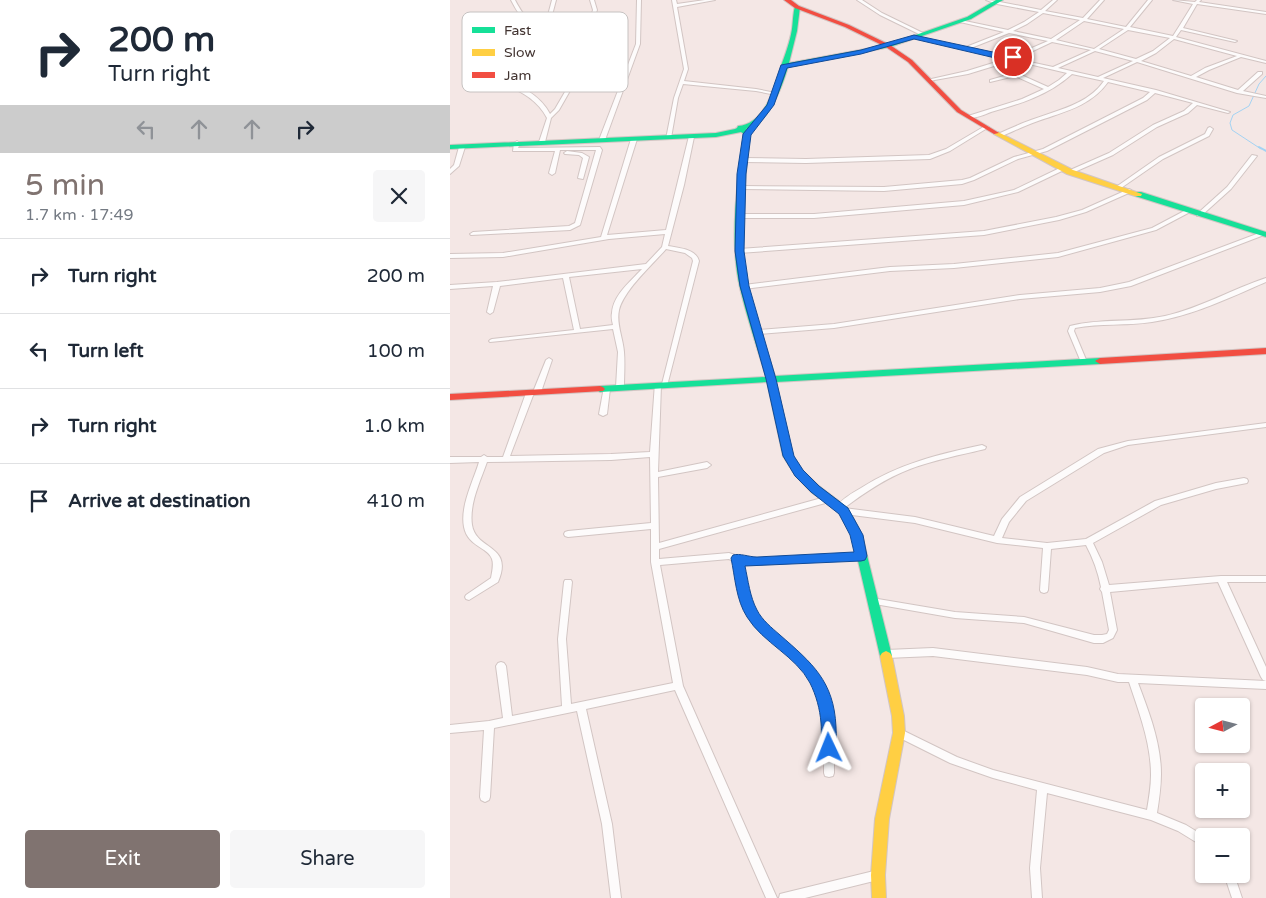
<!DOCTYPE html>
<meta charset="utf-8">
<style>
:root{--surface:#fff;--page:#f6f6f7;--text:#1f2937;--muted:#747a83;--line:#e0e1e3;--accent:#807370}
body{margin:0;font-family:"Varela Round",sans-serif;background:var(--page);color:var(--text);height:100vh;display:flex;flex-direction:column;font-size:19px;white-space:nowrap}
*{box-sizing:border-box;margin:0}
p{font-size:16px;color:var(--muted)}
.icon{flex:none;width:28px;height:28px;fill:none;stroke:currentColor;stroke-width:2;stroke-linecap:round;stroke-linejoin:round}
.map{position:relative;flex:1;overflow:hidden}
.drawer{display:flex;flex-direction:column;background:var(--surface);width:450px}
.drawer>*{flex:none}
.top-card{background:#fff;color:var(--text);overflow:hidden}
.needle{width:32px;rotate:263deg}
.tools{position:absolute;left:745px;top:698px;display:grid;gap:10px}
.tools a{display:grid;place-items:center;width:55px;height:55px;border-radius:5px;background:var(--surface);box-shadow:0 1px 4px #0004;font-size:25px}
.pin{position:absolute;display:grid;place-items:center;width:42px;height:42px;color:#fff;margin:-21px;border:2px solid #fff;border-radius:50%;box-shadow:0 1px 5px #0007}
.me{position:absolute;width:55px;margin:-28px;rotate:358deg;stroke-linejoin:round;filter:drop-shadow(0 0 4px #0008)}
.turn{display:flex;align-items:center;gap:18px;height:105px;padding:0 25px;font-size:22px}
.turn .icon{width:65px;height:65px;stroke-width:2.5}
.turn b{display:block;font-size:35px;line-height:42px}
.lanes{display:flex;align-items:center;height:48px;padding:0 25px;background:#0003;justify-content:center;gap:25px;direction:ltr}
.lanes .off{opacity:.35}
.round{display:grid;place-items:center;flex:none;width:52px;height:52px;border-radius:5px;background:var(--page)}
.summary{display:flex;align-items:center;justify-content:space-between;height:85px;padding:0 25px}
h1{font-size:30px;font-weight:600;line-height:38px;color:var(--accent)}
.cta{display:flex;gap:10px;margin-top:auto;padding:10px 25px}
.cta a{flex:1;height:58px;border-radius:5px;background:var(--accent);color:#fff;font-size:20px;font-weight:600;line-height:58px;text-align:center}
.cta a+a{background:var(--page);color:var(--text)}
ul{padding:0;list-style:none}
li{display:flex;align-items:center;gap:15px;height:75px;padding:0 25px;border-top:1px solid var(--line)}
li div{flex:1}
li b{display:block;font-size:19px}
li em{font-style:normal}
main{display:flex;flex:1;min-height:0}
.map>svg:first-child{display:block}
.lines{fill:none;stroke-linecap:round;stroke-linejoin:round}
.stream-far1{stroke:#a4d3f3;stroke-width:1}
.stream{stroke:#a4d3f3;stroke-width:2}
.street-casing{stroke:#d2c5c3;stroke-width:2}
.fast-casing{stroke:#d2c5c3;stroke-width:2}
.slow-casing{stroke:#d2c5c3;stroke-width:2}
.jam-casing{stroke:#d2c5c3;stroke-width:2}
.street{fill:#fdfbfb;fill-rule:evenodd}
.fast{fill:#16e098;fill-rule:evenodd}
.slow{fill:#ffcf43;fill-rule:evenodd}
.jam{fill:#f24e42;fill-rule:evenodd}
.route{fill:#1a73e8;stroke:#114b97}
.key{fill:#fff;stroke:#c6c2c1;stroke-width:1}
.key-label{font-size:14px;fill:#423431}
</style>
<main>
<section class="drawer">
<div class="top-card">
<div class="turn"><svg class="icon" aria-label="right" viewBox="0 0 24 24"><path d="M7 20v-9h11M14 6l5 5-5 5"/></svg><div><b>200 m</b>Turn right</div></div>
<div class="lanes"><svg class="icon off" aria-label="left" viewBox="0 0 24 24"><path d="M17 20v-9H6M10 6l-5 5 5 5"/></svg><svg class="icon off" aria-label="ahead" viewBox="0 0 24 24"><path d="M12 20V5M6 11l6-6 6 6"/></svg><svg class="icon off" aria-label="ahead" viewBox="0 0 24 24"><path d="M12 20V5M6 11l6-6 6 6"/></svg><svg class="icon" aria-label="right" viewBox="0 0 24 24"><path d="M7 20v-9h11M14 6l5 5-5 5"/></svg></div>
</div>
<div class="summary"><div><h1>5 min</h1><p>1.7 km · 17:49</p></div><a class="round"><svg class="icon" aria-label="close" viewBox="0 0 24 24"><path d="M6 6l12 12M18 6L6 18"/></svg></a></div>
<ul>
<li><svg class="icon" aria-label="right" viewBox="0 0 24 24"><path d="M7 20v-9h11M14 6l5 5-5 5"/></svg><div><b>Turn right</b></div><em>200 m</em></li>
<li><svg class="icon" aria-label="left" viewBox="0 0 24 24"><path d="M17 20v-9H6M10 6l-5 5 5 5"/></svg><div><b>Turn left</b></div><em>100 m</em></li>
<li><svg class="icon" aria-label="right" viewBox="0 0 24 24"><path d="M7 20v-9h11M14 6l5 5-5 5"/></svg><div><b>Turn right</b></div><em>1.0 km</em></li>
<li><svg class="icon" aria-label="arrive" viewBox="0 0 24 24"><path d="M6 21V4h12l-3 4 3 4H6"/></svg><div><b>Arrive at destination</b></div><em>410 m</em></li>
</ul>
<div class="cta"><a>Exit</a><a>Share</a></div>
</section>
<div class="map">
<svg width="816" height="898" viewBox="0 0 816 898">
<rect width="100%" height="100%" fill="#f4e7e5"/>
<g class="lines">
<path class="stream-far1" d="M811 149 782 130 780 123 783 115 799 106 809 84 816 76"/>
<path class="stream" d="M809 147 816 151"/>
<g class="street-casing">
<g id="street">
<path d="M61 0H65C72 13 77 22 92 24L97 19 102 0H106L101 19 97 25H138L143 10 140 0H144L147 10 138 36 137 61 109 110 101 118 95 142 92 144 89 142 97 118C83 90 51 86 28 70L33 63 91 27C73 23 69 15 61 0ZM95 27H137L134 36 133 61 105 109 100 114C88 90 56 80 33 70L37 65 92 30Z"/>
<path d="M187 0H191L190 44 155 140 150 141 149 140 186 44Z"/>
<path d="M222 0H226L227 4 255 0H265L227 7 238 69 234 81 306 89 326 93V95L306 91 233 84 228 98 221 138 216 139 224 98 234 69Z"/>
<path d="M407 0H412L432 13 475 34 471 35 430 15Z"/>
<path d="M536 0 549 1 550 2 591 10 603 0H607L595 11 633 18 650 0H654L637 19 676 27 698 0H702L680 27 723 36 730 25 743 4 723 0 745 2 747 0H751L749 2 816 12V14L747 4 733 28 787 41 785 42 731 30 726 37 816 61V63L791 57 759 70 746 77 788 90 808 72H812V74L793 91 816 96V98L787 93 687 62 653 78 706 90 780 112 778 113 747 105 738 113 707 127 663 155 620 174 618 173V171L659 153 703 125 734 111 743 103 705 93 697 100 597 151 568 159 524 180 512 184 434 191 290 189 289 188 292 186 434 187 512 180 520 178 564 157 593 149 693 98 700 92 658 82C641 106 614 112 588 121 576 125 564 131 552 136H548V134C559 129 570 124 581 120 608 110 637 105 654 81L622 74C599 95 570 104 541 112 534 115 526 118 518 118V116L572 99 594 89 565 76 540 82V80L561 74 544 66 518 74 479 81 477 80 517 71 556 59 464 38 462 37V36L516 47 554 32 510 22V20L558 30 574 22 589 12 547 4ZM593 13 630 20 601 39 563 31 577 24ZM634 21 674 29 644 49 606 40ZM678 30 720 38 703 51 686 59 649 49ZM559 33 598 41 561 57 521 48ZM724 39 787 56 755 68 741 76 691 61 706 53ZM602 42 641 50 603 67 566 59ZM645 51 683 61 648 77 608 68ZM562 60 617 73 609 80 598 87 569 74V73H566L548 65Z"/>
<path d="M535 126 539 127 500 151 480 159 356 163 293 162 290 160 293 158 356 159 479 155 496 149Z"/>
<path d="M760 127 763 129 759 136 713 159 671 188 666 187 709 157 755 134 758 128Z"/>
<path d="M239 136 244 137 234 185 218 246C229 248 246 249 249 261L217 386H215L212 384 243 261 242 258 235 253 216 249C202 265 174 290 169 310 166 324 173 338 174 352 175 363 174 376 174 387L172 389H168L166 387 168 352 163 329 40 342 39 341 40 340 42 339 124 330 113 278 50 286 43 312 40 314 37 312 43 286 0 289V285L47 282 196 264 212 247 215 234 159 239 53 257 0 258V254L53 253 151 237 181 139 184 137 187 139 157 235 216 230ZM192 269C181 281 163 295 162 313 161 317 162 321 163 325L130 329 119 277Z"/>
<path d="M67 141 70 143 68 148 150 147 152 150 130 225 120 230 21 235 20 234 23 232 119 226 125 223 146 150H110L105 173 102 175 99 173 105 151H63L64 143Z"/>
<path d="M12 145 15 147 9 166 0 174V169L4 165 9 147Z"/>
<path d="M117 151 132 153 139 157 133 179 128 178 133 158 129 155 115 154 114 153Z"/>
<path d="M802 155 807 156 781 189 751 216H747V214L777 187Z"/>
<path d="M614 166 617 168 616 169 568 192 514 205 364 218H291L288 216 291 214H364L514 201 564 190Z"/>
<path d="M679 189 681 190V192L636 212 609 220 534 235 289 253 286 251 289 249 534 231 606 217 632 210Z"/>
<path d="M738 209 741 211 740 212 706 230 608 257 504 268 440 271 294 289 291 287 294 285 440 267 504 264 608 253 702 228Z"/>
<path d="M812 232 815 234 814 235 681 286 650 292 570 299 384 328 309 334 306 332 309 330 384 324 570 295 650 288 679 282Z"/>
<path d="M816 278V282C779 298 742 316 702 322 677 326 650 323 625 328L624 331 637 362 636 363 634 364 631 362 618 331 620 326C651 318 684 323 715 316 751 308 782 289 816 278Z"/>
<path d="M99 358 102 360 91 392 89 394H85L83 392 96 360Z"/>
<path d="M205 383H207L211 385 208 472 257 462 261 465 257 468 208 477 209 543 379 496 383 499 379 502 209 549V559L279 553 297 559 411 553 414 554 415 556 414 558 411 559 307 565H297L292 564C295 578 297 594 304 608 318 637 352 649 368 677 386 706 384 740 384 773L383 776 379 777 375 776 374 773C374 745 377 715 366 689 353 661 324 648 306 625 290 606 288 584 283 561L279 559 210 565 233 686 327 898H316L225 690 136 709 162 824 171 898H161L152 824 127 711 44 728 40 797 39 800 35 802 31 800 30 797 34 730 0 733V725L39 721 53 718 46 666 48 663 51 662 54 663 56 666 62 716 112 706 108 639 114 582 115 580H121L122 582 116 639 121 704 223 683 201 562V529L118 537 115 536 114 534 115 532 118 531 201 523 200 457 161 460 37 462C30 482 19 504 22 525 26 551 64 544 48 582L19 600 16 599 15 597 16 595 41 578C42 572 44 565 42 559 38 547 18 547 14 527 10 506 23 482 29 462L0 463V457H31L34 455 37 457H53L76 393 80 391 84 393 60 456 161 454 200 452Z"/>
<path d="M154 387H158L160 389 157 414 153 416 149 414Z"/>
<path d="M816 423V427L678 445 654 453 576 501 559 522 552 538 597 543 636 539 705 501 766 483 794 478 797 479 798 481 797 483 766 489 711 505 643 543 652 562 659 585 771 576H816V582H777L816 667V681L813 680 811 677 768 582 660 592 667 630 663 638 653 643H644L574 623 505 618 419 603 418 601 419 599 422 598 505 612 574 617 644 635H652L657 634 659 630 652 592 650 589 651 587C648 572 643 558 636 545L601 549 598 590 597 592 594 593 591 592 590 590 593 548 547 543 465 523 394 514 391 513 390 511 391 510 387 509 386 507C392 499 402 493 411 488 448 464 489 454 532 445L536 447 535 449C510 455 484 460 460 469 436 478 414 493 394 508L465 517 544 536 552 519 570 497 648 449 678 441Z"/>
<path d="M483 648 637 667 668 674 816 681V689L688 683C699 712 711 743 711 774 711 787 709 800 707 813L736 825 754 836V847L728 831 701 820 597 793 590 868 592 898H582L580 868 587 790 543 778 500 763 446 736 444 733 446 730 449 729 452 730 507 757 543 770 697 810C699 798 701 786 701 775 701 743 689 712 679 682H668L637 675 483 656 436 658 433 657 431 654 433 651 436 650Z"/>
<path d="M428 870 432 871 433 875 432 879 428 880 355 898H329L330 894 334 893Z"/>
<path d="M774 874H784L792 898H782Z"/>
</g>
</g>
<g class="fast-casing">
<g id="fast">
<path d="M546 0H553L521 19 440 47 338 67C332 87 323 112 306 125 303 128 300 127 296 129L300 134C295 181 287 241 298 288 305 318 316 347 325 376L650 358 655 361 650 364 326 382 343 456 353 471 369 486 398 508 412 535 442 656 440 659 436 661 432 659 430 656 402 535 390 513 361 492 345 475 333 456 317 382 150 392 145 389 150 386 316 377C307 347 297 318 290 288 279 242 287 181 294 134L291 132 266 137 0 149V145L266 133 285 129 287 128 288 126C315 124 325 87 331 66 335 55 340 42 342 29 343 21 343 13 345 6L350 7 347 31 339 63 437 45 517 17Z"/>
<path d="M685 192H691L816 232V237L685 196Z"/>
</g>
</g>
<g class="slow-casing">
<g id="slow">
<path d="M544 132H548L623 170 692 194 691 196H685L617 174 544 134Z"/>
<path d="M436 651 440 653 442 656 454 716 455 733 439 819 435 875 436 898H422L421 875 425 819 443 733 442 716 430 656 432 653Z"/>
</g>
</g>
<g class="jam-casing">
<g id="jam">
<path d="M334 0H341L349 6 399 25 440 45 462 60 511 110 549 133 544 134 507 112 458 62 436 47 395 27 345 8Z"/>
<path d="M816 348V354L650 364 645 361 650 358Z"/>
<path d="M150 386 153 387 155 389 153 391 0 400V394Z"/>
</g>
</g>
<use href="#street" class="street"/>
<use href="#fast" class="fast"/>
<use href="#slow" class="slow"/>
<use href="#jam" class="jam"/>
</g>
<path class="route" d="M464 35 566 57 558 61 464 39 411 54 337 68 324 105 301 135 296 174 294 251 299 286 326 379 344 456 353 470 369 486 398 508 413 535 417 556 415 560 411 561 295 566C298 580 300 597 307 610 312 620 322 628 330 635 362 663 384 681 386 727 386 735 388 745 384 753L379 755 374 753C370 744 372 733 371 723 370 709 366 695 360 683 346 656 313 643 297 617 286 600 285 577 281 558L283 555C290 553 299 557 307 557L404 552 400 535 389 514 361 492 345 476 333 456 316 379 290 286 285 251 287 174 293 134 317 105 331 65 411 50Z"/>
<rect x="12" y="12" width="166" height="80" rx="8" class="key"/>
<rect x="22" y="27" width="23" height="6" fill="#16e098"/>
<rect x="22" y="49" width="23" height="7" fill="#ffcf43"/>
<rect x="22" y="72" width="23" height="6" fill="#f24e42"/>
<g class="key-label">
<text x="54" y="35">Fast</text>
<text x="54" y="57">Slow</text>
<text x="54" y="80">Jam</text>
</g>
</svg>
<div class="tools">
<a><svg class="needle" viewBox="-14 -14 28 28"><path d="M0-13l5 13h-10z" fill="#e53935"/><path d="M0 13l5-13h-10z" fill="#747a83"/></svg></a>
<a>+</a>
<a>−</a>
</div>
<div class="pin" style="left:563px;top:57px;background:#d93025"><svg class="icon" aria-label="arrive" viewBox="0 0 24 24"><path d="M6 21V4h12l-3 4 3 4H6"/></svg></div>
<svg class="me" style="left:379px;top:748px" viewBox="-20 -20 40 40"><path d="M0-17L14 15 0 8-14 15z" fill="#1a73e8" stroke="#fff" stroke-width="4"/></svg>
</div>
</main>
